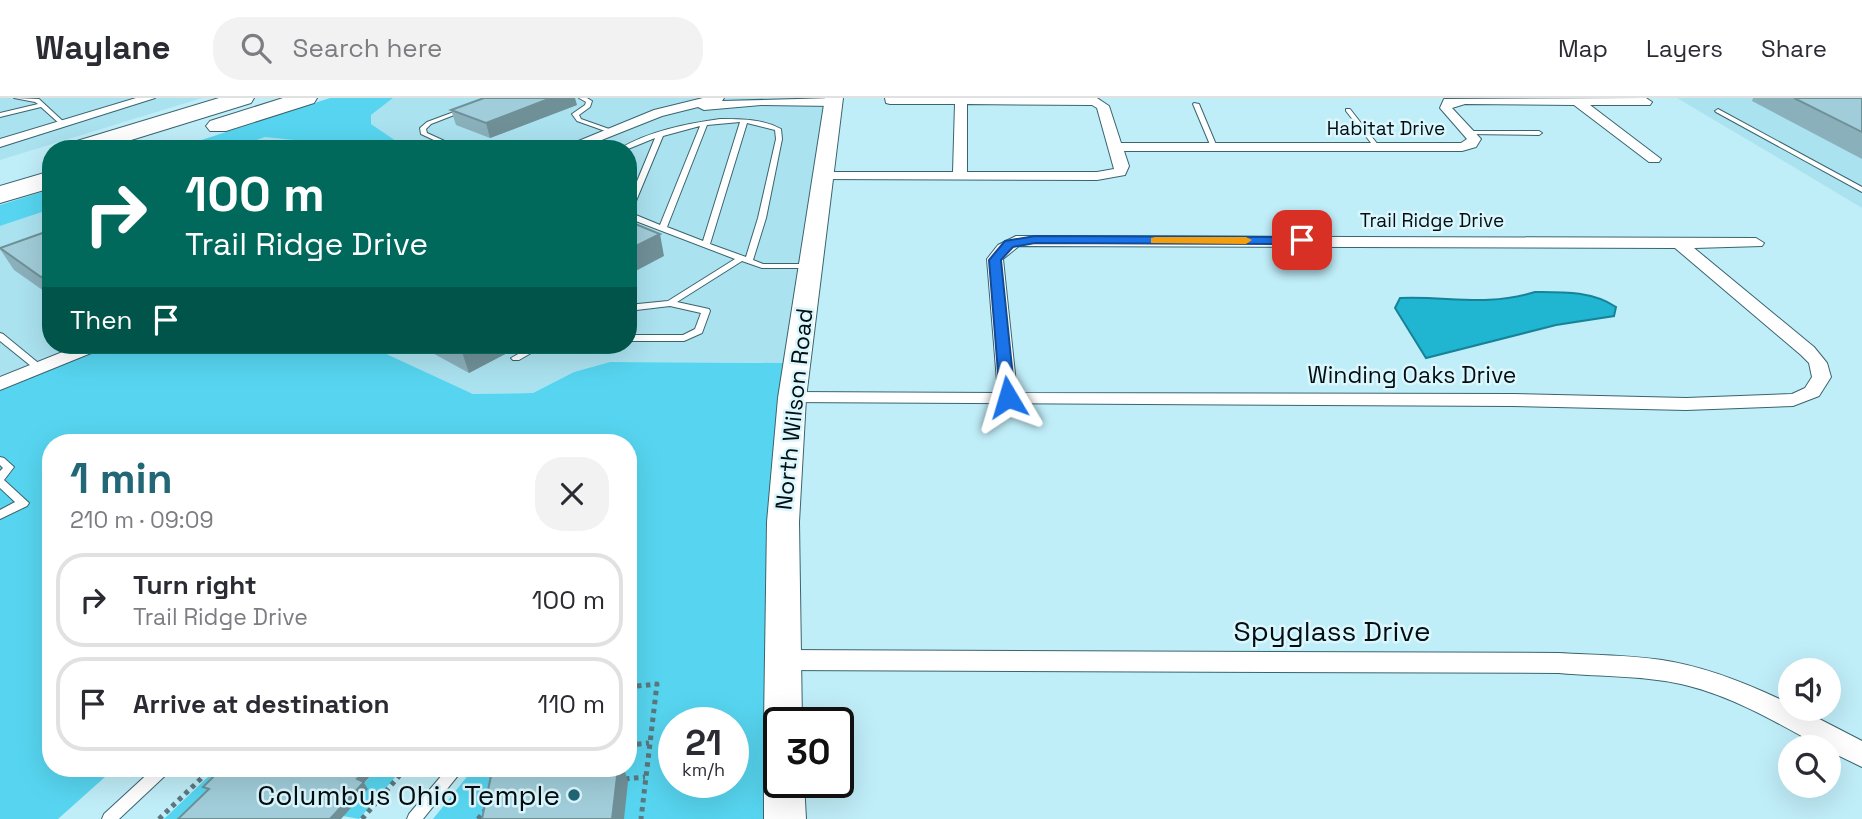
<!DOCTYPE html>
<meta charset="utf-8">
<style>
:root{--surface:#fff;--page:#f2f2f3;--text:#2b2b33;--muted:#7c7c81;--line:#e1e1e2;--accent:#216776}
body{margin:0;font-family:"Space Grotesk",sans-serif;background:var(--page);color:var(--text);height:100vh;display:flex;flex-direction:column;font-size:26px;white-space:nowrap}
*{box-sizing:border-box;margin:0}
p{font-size:23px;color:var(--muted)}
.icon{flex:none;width:38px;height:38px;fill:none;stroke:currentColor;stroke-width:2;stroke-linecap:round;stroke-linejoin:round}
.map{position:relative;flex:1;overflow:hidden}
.sheet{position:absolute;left:42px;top:336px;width:595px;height:343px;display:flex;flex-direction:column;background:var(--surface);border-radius:28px;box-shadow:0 7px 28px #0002}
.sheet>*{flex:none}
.top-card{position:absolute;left:42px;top:42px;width:595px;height:214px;border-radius:28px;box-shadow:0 7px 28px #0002;background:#00695c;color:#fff;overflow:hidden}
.fabs{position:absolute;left:1778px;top:560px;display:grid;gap:14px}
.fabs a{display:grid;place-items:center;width:63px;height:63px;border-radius:50%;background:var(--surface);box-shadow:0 7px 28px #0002;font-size:35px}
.speed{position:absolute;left:658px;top:609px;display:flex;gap:14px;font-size:35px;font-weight:700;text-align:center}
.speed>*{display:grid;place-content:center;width:91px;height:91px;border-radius:50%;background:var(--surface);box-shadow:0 7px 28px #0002;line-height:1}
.speed small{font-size:18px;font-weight:400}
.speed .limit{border:4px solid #111;border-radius:10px;background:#fff;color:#111}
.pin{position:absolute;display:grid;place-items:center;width:60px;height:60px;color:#fff;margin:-30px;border-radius:14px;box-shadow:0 4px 10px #0006}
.me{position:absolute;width:77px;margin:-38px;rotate:353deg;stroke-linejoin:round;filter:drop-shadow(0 0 5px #0008)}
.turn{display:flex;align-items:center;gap:24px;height:147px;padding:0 28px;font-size:32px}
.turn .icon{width:91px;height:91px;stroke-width:2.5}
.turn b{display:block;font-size:49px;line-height:60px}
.then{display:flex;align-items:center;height:66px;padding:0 28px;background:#0003;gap:14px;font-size:26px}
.round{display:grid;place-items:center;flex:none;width:74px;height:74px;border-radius:28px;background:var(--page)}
.overview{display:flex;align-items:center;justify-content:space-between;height:119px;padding:0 28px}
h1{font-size:42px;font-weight:700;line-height:52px;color:var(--accent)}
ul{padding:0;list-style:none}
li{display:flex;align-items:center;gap:21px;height:94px;margin:0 14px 10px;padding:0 14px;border:4px solid var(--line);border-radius:28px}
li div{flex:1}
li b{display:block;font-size:26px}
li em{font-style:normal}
header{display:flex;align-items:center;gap:42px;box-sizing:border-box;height:98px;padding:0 35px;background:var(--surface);border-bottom:2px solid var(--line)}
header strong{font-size:33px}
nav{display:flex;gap:38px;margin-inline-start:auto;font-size:24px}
.search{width:490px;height:63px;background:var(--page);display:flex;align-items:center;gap:18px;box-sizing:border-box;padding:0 24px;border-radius:28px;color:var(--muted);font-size:26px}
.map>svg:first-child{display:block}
.built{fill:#abe2f0}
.green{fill:#57d5f0;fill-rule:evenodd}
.water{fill:#20b5d1;stroke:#178398;stroke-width:2}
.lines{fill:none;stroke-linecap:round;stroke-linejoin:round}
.service-casing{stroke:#3a646e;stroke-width:2}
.minor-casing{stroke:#3a646e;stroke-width:2}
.secondary-casing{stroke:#3a646e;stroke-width:2}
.motorway-casing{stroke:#3a646e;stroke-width:2}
.path{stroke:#5b787f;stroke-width:5;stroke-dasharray:4.5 4.5;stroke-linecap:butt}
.service{fill:#fff;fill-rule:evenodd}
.minor{fill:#fff;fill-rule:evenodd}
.secondary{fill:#fff;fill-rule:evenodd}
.motorway{fill:#fff;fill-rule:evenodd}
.wall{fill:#8ab0bb}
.shaded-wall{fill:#709098}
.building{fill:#a0cdd9;stroke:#709098;stroke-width:2}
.route{fill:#1a73e8;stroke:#114b97;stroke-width:2}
.slow{fill:#f59e0b}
.poi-dot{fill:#216776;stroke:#dbf7fd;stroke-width:2.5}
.labels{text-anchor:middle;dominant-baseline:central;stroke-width:5;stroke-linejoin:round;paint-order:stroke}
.far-street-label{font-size:19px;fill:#010e12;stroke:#dbf7fd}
.street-label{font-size:23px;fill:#010e12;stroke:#dbf7fd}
.near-street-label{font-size:28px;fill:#010e12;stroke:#dbf7fd}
.near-poi-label{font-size:28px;fill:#010e12;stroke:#dbf7fd;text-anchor:end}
</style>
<header>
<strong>Waylane</strong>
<div class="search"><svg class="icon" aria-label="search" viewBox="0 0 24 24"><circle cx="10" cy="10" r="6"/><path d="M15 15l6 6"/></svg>Search here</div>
<nav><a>Map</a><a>Layers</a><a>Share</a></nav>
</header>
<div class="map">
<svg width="1862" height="721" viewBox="0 0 1862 721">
<rect width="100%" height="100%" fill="#bfedf8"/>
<g class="built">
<path d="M0 0H202L0 62Z"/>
<path d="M393 0H833L801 265 610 264 574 274 533 295 473 296 367 247H628V51H408L371 26V17Z"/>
<path d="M1677 0H1862V110L1807 77Z"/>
<path d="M265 39 303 43 333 51H231Z"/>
<path d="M51 111V247H111L0 293V128Z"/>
</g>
<g class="green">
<path d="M330 0H393L371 17V26L408 51H333L303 43 265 39 231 51H174Z"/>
<path d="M51 91V111L0 128V107Z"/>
<path d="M111 247H367L473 296 533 295 574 274 610 264 784 265 771 373 768 721H433L474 670H628V345H51V670H115L58 721H0V293ZM674 625H733V684H674Z"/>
<path d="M378 670H403L359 721 343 718 362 688Z"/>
<path d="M211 676 223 682 191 721H164Z"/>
</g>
<path class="water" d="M1535 194C1563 194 1592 193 1616 209L1614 218 1556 227 1426 260 1395 210 1400 200C1450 198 1485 209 1535 194Z"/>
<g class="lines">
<g class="service-casing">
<g id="service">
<path d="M14 0 39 1 66 26 61 27 41 9 0 19V15L38 6 35 4Z"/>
<path d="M579 0H587L592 3 590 9 579 17 581 21 612 32V34H608L577 23 572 16 585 7 586 4Z"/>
<path d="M1194 5 1199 6 1217 49 1216 50 1211 49 1193 6Z"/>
<path d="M462 11 467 12 431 26 426 31 427 35 462 51H453L421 36 420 30 427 24Z"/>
<path d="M1346 11H1350L1379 48V50H1375L1346 13Z"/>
<path d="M1718 11 1862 89V94L1716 14 1715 13Z"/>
<path d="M720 21C741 21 763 21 781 31L782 41 766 120 753 162 763 166H810L814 168 810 170H762L742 163 677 204 709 211 710 213 702 235 684 243H628V237H683L695 231 701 215 670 208 628 213V207L668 203 735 161 628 120V105L655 40 628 51H619C649 33 685 26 720 21ZM740 24 703 143 667 129 707 27ZM747 25 775 32 776 41 758 120 746 159 710 146ZM700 28 660 127 631 115 663 38Z"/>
<path d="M1470 33H1539L1542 35 1539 37 1468 36V34Z"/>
<path d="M0 235 3 236 42 268 44 270 42 272H36L0 243Z"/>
<path d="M534 247H545L519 262H513L511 260Z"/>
<path d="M0 359 4 360 14 369 4 382 29 405 27 408 0 421V412L15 404 0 390V373L3 370 0 367Z"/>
<path d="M154 670H171L169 674 119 721H102L104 716Z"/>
<path d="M448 670H464L423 721H407L409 716Z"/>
</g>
</g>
<g class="minor-casing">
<g id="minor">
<path d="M136 0H155L0 49V41Z"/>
<path d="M703 0H724L722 3 834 0 840 4 834 8 761 7 704 12 698 9 662 18 579 51H559L654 12Z"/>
<path d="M885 0H1097L1109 8 1121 45H1461L1467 41 1440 10 1444 1 1646 0 1652 4 1650 7H1590L1661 61 1659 64H1649L1574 7 1465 6 1452 10 1481 41 1476 49 1462 53H1124L1129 68 1125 77 1097 82 819 81V75L824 74H953L955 6H890L886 5ZM967 6 1092 7 1097 10 1114 71 1097 74H967Z"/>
<path d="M1016 138 1756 140 1764 145 1762 148 1694 150 1814 249 1827 265 1831 279 1819 298 1793 308 1686 312 1512 308 785 304 782 300 792 294 998 295 987 161 998 147ZM1019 148 1675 150 1801 257 1809 265 1812 279 1805 290 1792 296 1686 300 1512 296 1017 295 1003 161Z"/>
<path d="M80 247H104L101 251 0 292V279Z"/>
<path d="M782 552 1559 555C1593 557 1628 557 1662 562 1707 569 1749 586 1790 606V611H1800L1862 643V669L1829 653V649H1822C1779 626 1736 600 1689 588 1647 577 1602 579 1559 575L782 572 773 569 769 562 773 555Z"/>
</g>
</g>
<g class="secondary-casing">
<g id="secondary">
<path d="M825 0H843L806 300 799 424 802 625H779V640L769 637 764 625 767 424 778 300Z"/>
<path d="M779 668V684H804L806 721H764V684L770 671Z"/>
</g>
</g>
<g class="motorway-casing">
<g id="motorway">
<path d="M219 0H254L251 5 102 51H64L67 46Z"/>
<path d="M283 0H317L314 5 226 33H210L206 28 210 23Z"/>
<path d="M51 73V90L0 105V88Z"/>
</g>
</g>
<g class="path">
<path d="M628 589 657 586 641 721"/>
<path d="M628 647 649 645"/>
<path d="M625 681 645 679"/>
<path d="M159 721 212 670"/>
<path d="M362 721 406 670"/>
<path d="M478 721 486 711"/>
</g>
<use href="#service" class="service"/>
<use href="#minor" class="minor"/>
<use href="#secondary" class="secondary"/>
<use href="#motorway" class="motorway"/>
</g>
<g class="wall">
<path d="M1753 0H1862V61L1752 3Z"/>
<path d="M577 7 490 40 456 27 451 12Z"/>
<path d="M51 132V198L14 172 0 151Z"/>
<path d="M418 247H507L509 254 469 275Z"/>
</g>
<g class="shaded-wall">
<path d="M551 0H575L577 7 490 40 486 25Z"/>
<path d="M660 136 664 158 628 177V152Z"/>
<path d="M51 175V194L41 179Z"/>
<path d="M469 247H507L509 254 469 275 461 251Z"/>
<path d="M367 670H378L364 685 368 691 341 721H330L357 681Z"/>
<path d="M618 670H624L628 684 624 721H612Z"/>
</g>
<g class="building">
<path d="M484 0H551L486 25 451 12Z"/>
<path d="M1794 0H1862V34Z"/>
<path d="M628 123 660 136 628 152Z"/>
<path d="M51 132V175L41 179 0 150Z"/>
<path d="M453 247H469L461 251Z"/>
<path d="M222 670H367L357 681 364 684 330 721H178L209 691 203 689Z"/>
<path d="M523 670H618L612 721H482L492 673Z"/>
</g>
<path class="route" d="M1035 138 1302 139 1308 142 1302 146 1035 145 1013 149 1001 162 1015 299 1008 304 1000 299 989 162 1005 143Z"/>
<path class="slow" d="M1155 139H1246L1252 142 1246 146 1151 145V140Z"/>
<circle class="poi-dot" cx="574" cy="697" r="7"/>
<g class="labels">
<g class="far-street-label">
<text x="1386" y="30">Habitat Drive</text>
<text x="1432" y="122">Trail Ridge Drive</text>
</g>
<g class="street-label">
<text x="1412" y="277">Winding Oaks Drive</text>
<text transform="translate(794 311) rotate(-84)">North Wilson Road</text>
</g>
<g class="near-street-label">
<text x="1332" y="533">Spyglass Drive</text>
</g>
<g class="near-poi-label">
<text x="560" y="697">Columbus Ohio Temple</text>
</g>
</g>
</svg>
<div class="fabs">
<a><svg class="icon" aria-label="sound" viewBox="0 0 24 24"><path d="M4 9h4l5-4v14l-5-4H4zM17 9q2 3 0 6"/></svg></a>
<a><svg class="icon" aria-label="search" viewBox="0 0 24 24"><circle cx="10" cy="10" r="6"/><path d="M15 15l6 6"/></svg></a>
</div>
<div class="speed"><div>21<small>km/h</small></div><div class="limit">30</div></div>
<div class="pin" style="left:1302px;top:142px;background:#d93025"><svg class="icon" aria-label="arrive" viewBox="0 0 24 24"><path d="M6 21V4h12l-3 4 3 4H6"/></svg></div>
<svg class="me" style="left:1008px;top:299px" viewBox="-20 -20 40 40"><path d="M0-17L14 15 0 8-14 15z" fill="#1a73e8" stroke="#fff" stroke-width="4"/></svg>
<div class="top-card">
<div class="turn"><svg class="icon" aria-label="right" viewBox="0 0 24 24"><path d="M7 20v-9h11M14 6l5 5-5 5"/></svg><div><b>100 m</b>Trail Ridge Drive</div></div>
<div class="then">Then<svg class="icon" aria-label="arrive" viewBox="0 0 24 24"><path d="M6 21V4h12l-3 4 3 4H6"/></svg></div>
</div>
<section class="sheet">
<div class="overview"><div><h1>1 min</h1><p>210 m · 09:09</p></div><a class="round"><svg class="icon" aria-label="close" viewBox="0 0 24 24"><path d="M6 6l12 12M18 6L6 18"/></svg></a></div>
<ul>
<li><svg class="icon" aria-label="right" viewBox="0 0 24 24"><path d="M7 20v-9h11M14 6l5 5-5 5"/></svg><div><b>Turn right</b><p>Trail Ridge Drive</p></div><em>100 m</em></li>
<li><svg class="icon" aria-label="arrive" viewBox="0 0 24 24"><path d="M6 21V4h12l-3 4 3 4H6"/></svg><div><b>Arrive at destination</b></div><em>110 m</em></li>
</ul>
</section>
</div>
